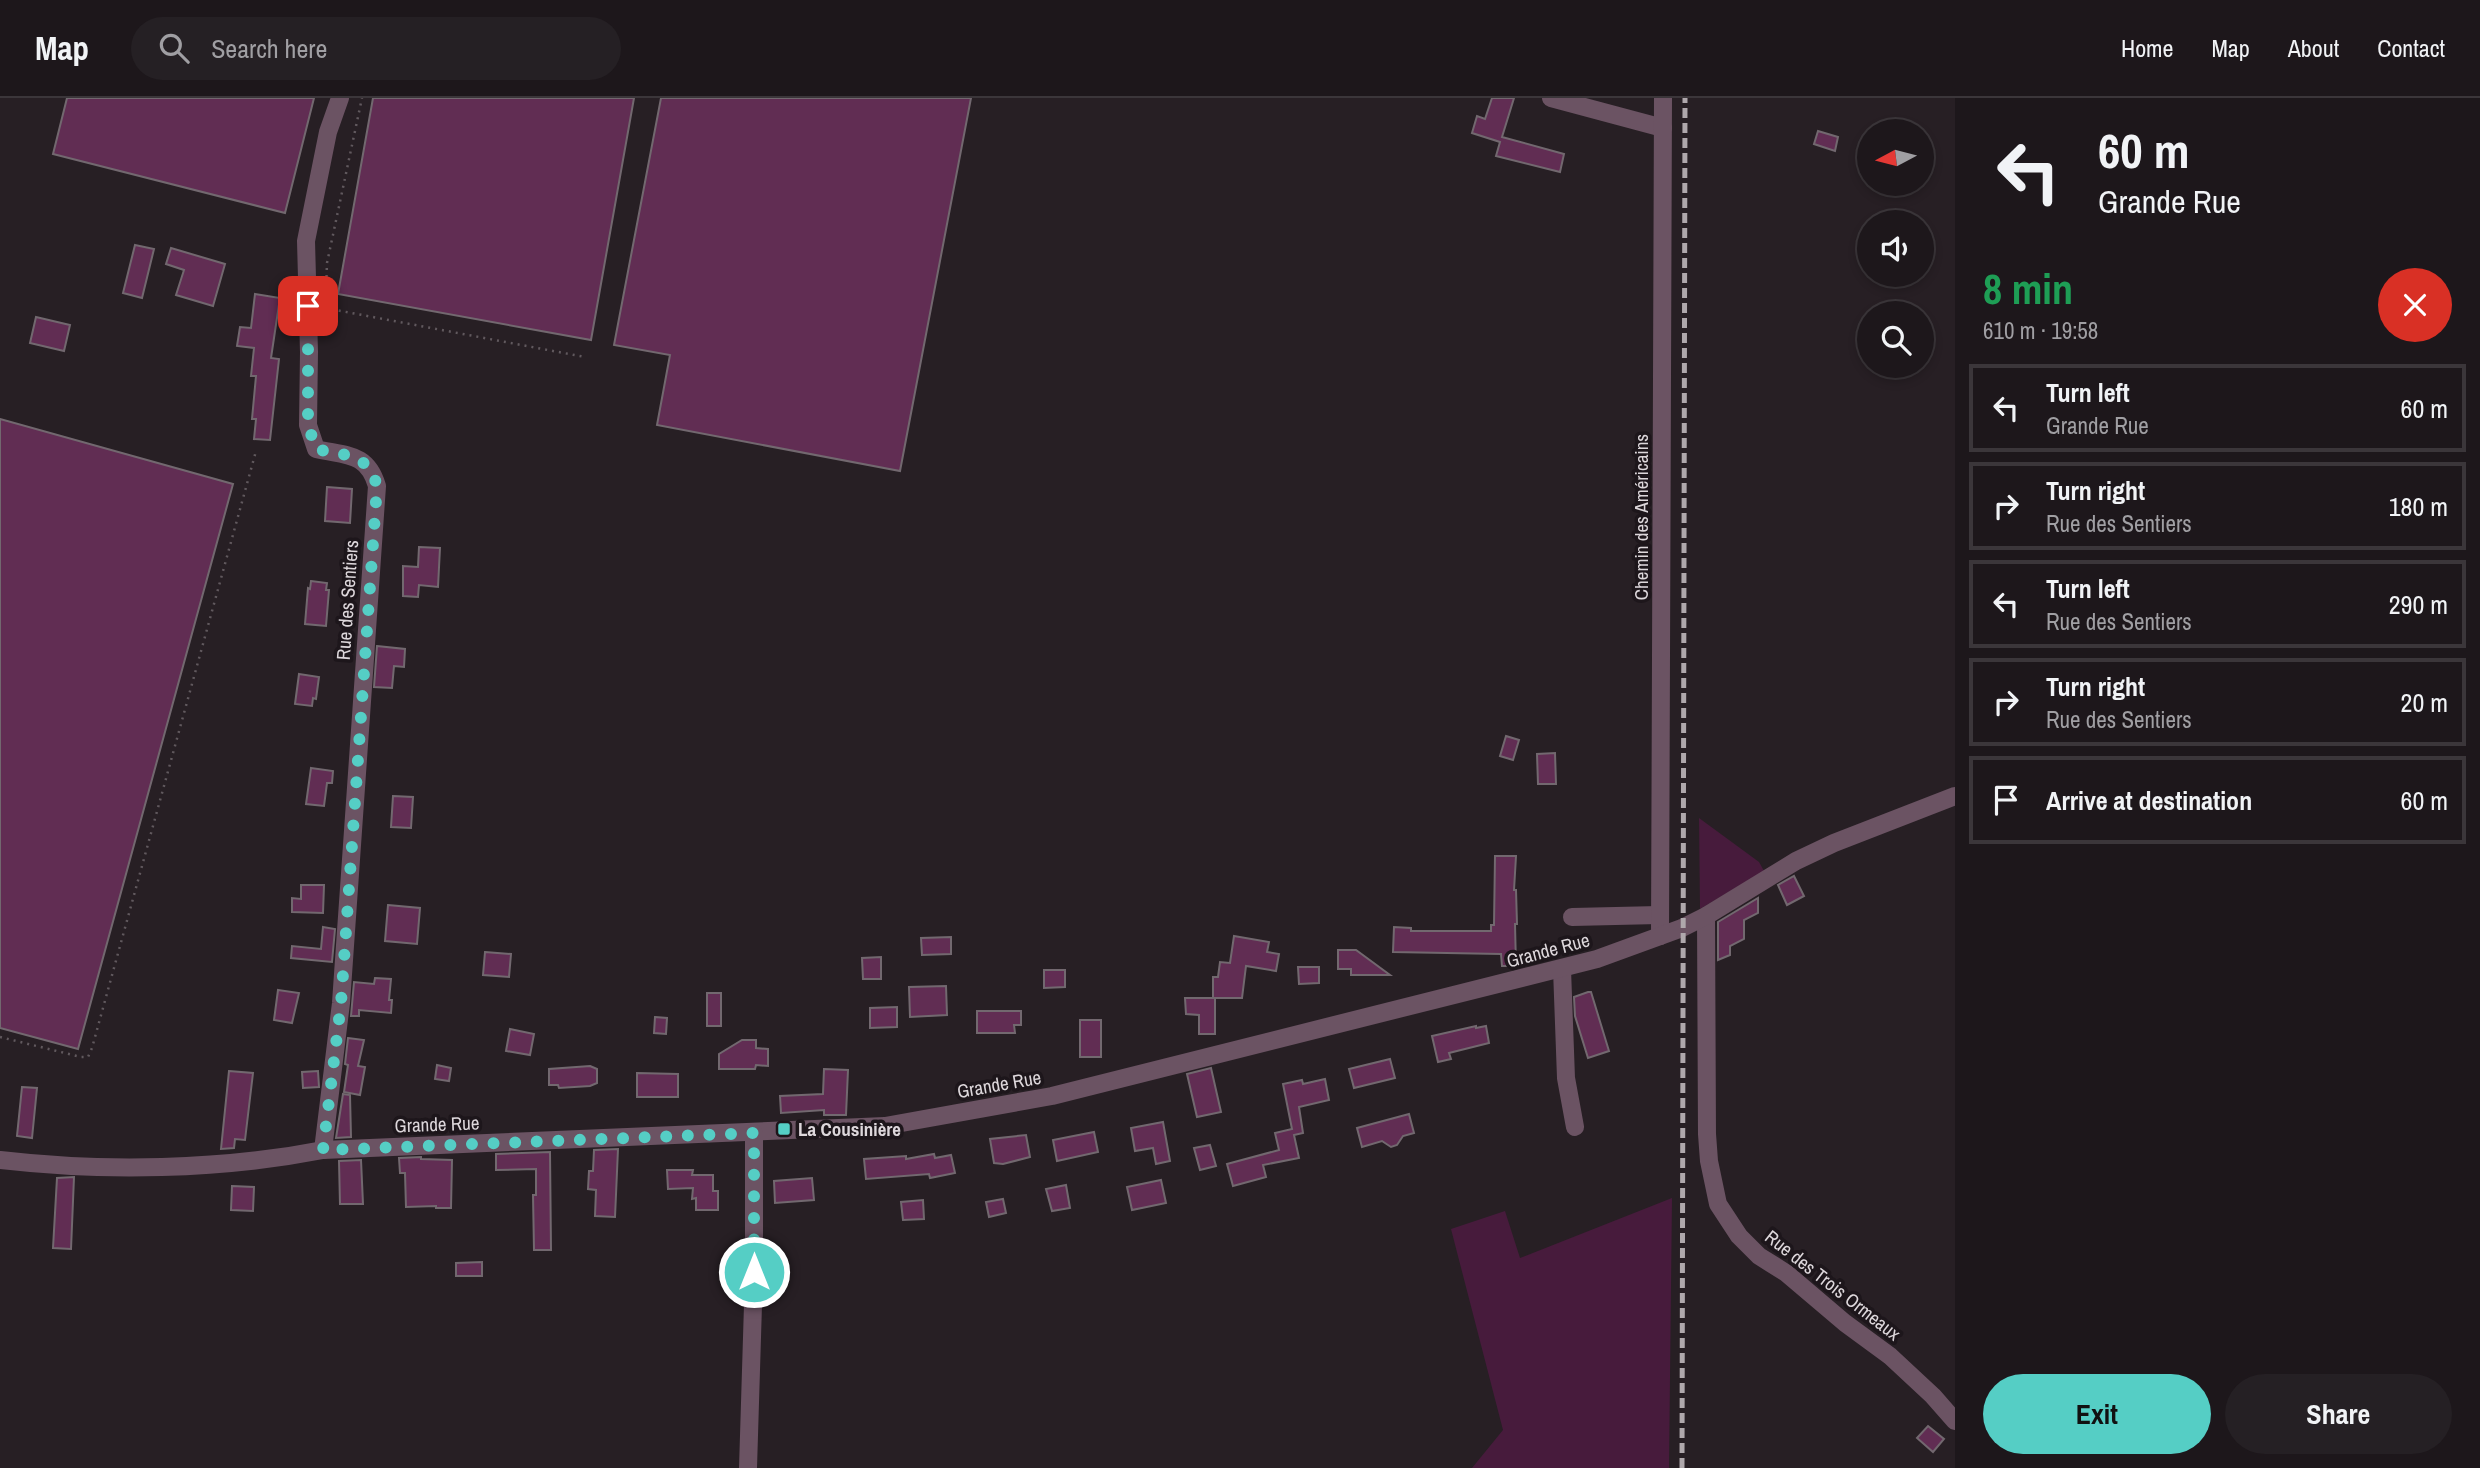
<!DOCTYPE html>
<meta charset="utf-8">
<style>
:root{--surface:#1d171b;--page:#252024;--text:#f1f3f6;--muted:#a09fa3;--line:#3b363a;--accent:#55cec5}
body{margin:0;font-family:"Archivo Narrow",sans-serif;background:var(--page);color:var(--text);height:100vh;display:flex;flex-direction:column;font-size:26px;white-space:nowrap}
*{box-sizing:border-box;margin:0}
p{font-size:23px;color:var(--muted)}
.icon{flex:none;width:38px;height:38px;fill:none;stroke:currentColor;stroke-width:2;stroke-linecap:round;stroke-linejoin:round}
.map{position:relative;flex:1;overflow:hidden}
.drawer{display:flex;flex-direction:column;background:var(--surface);width:525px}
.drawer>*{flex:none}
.top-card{background:#1d171b;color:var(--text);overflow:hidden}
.needle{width:46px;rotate:263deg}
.tools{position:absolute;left:1857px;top:21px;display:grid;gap:14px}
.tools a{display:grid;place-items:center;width:77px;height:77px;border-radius:50%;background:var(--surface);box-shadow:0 4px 10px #0003,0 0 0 2px var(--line);font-size:35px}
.pin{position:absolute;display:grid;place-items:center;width:60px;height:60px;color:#fff;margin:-30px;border-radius:14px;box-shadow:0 4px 10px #0006}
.me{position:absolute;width:77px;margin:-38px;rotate:0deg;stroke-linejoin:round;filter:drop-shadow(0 0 5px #0008)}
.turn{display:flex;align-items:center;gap:24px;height:147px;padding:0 28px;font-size:32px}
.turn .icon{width:91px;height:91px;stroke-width:2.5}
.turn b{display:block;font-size:49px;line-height:60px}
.round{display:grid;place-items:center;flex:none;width:74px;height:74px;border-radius:37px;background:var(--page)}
.head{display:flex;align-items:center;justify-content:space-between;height:119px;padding:0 28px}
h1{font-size:42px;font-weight:700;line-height:52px;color:#1e9e55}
.button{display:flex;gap:14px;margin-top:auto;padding:14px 28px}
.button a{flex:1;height:80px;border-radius:42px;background:var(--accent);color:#111;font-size:28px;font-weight:700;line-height:80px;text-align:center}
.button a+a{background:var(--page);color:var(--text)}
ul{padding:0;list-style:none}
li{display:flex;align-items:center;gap:21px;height:88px;margin:0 14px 10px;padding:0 14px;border:4px solid var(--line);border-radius:0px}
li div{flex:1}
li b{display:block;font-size:26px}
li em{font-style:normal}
header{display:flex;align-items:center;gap:42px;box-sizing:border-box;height:98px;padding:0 35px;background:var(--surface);border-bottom:2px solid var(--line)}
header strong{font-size:33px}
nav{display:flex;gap:38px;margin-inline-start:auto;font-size:24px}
.search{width:490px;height:63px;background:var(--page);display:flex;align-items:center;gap:18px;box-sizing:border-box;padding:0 24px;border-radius:38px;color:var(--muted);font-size:26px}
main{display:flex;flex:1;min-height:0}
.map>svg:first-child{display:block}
.green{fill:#471b3c}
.building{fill:#612d53;stroke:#72686f;stroke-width:2}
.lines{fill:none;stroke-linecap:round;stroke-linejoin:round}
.path{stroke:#61595e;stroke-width:2.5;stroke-dasharray:2 5;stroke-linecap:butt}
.minor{stroke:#6b5363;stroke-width:18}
.rail{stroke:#afa8ac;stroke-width:5;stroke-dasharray:10 5;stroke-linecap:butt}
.route{stroke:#55cec5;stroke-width:12;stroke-dasharray:0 21.6}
.poi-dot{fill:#55cec5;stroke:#1d161b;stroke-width:2.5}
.labels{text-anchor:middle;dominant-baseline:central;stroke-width:7;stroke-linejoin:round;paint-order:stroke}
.street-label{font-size:19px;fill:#ddd7db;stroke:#1d161b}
.poi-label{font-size:19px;font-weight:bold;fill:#ddd7db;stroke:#1d161b;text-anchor:start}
</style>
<header>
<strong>Map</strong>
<div class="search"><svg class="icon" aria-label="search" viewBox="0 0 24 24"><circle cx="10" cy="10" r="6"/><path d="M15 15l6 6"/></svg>Search here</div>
<nav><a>Home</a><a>Map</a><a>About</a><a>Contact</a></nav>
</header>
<main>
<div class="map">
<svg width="1955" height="1370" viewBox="0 0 1955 1370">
<rect width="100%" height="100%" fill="#271f24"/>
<g class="green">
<path d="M1699 720 1759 764 1764 773 1700 811Z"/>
<path d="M1672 1100 1669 1370H1472L1503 1332 1451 1131 1505 1113 1520 1160Z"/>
</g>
<g class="building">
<path d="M67 0H314L285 115 53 56Z"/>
<path d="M373 0H634L591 242 338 196Z"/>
<path d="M661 0H971L900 373 657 327 670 257 614 247Z"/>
<path d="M1492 0H1514L1502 39 1564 56 1560 74 1496 58 1500 44 1472 35 1477 18 1485 21Z"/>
<path d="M1818 33 1838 39 1835 53 1814 46Z"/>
<path d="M135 147 154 151 142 200 123 195Z"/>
<path d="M171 150 225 166 213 208 176 197 184 172 166 166Z"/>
<path d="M255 196 280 200 271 260 279 261 270 342 254 341 256 321H252L256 278H251L254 250 237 248 240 229 251 230Z"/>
<path d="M36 219 70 227 64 253 30 245Z"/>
<path d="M0 321 233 386 78 951 0 930Z"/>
<path d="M327 389 352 391 350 425 325 423Z"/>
<path d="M419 449 440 450 438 489 419 487 418 499 403 498V468L418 469Z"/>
<path d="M311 483 327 485 326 492H329L326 528 305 526 308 490 310 491Z"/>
<path d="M377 548 405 551 404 569 394 568 392 590 374 589Z"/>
<path d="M299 576 319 579 316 601 313 600 312 608 295 606Z"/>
<path d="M1506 638 1519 642 1513 662 1500 658Z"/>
<path d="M1555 655 1556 686H1538L1537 656Z"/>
<path d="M311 670 333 673 332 685H327L324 708 306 706Z"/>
<path d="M393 698 413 699 411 730 391 729Z"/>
<path d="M1495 758H1516L1514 792H1516L1517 826H1515L1516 868H1502L1501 856 1393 854 1394 829 1411 830V833H1491V827H1494Z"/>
<path d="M1794 778 1804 798 1787 807 1778 787Z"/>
<path d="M301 787H324L323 815 292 814V800L301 801Z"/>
<path d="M1758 800V815L1744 822V841L1730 848V857L1718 862V824Z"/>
<path d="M388 807 420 810 417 846 385 843Z"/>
<path d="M323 829 335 831 332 864 291 860 292 848 321 851Z"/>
<path d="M1234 838 1269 844 1267 854 1279 856 1276 873 1246 868 1242 900H1215V936H1199V917L1186 916 1185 900H1215H1213V879H1218L1220 864 1230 865Z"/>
<path d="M951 839V856L922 857 921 840Z"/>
<path d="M1338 852H1356L1390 877H1351V871H1338Z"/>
<path d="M485 854 511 856 509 879 483 877Z"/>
<path d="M881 859V881H863L862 860Z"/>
<path d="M1298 869H1319V885L1299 886Z"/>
<path d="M1044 872H1065V889L1044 890Z"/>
<path d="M375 880 391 881 389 902H392L391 915 359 912V918H351L354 884 374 886Z"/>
<path d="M946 888 947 917 910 919 909 889Z"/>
<path d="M278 892 299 895 292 925 274 922Z"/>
<path d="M1588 894H1591L1609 953 1588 960 1575 918 1574 899Z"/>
<rect x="707" y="895" width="14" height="33"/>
<path d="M897 909V929L870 930V910Z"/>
<path d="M977 913H1021V927H1014L1015 935H977Z"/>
<path d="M655 919 667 920 666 936 654 935Z"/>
<rect x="1080" y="922" width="21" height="37"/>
<path d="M1476 928V930L1486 928 1489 945 1449 955 1451 961 1438 964 1432 938Z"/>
<path d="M510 931 534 936 530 957 506 953Z"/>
<path d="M348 940 364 942 358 968 365 969 360 997 344 994 348 967 345 966Z"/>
<path d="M742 942H756V950L768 951V968L756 967 755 971H719V956Z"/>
<path d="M1390 961 1395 980 1354 990 1349 971Z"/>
<path d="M437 967 451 970 449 983 435 981Z"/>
<path d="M590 968 597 971V985L590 988 559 990 558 987H549V971Z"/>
<path d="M1211 970 1221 1014 1197 1019 1187 976Z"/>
<path d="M824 971 848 972 846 1017H824V1012L781 1015 780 998 823 996Z"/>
<path d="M229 973 253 975 245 1042 235 1041 234 1050 221 1051Z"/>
<path d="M318 973 319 989 303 990 302 974Z"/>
<path d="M637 975 678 976V999H637Z"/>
<path d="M1325 981 1329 1002 1299 1009 1303 1035 1294 1037 1299 1060 1263 1067 1266 1079 1233 1088 1227 1066 1279 1052 1275 1035 1292 1031 1283 986 1302 982 1303 986Z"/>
<path d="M22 989 37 990 32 1040 17 1038Z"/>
<path d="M343 996 350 997 351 1039 336 1040Z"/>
<path d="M1409 1016 1414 1035 1403 1038 1397 1047 1391 1049 1382 1043 1362 1049 1357 1030Z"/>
<path d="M1163 1024 1170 1063 1156 1066 1153 1050 1135 1053 1131 1030Z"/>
<path d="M1094 1034 1098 1054 1057 1063 1053 1042Z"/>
<path d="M1026 1037 1030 1059 1003 1066 994 1065 990 1041Z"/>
<path d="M1210 1047 1216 1068 1200 1072 1194 1050Z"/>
<path d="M618 1051 615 1119 595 1118 596 1092 588 1091 589 1073H593L594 1052Z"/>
<path d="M550 1054 551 1152H534L533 1097H536V1071L496 1072V1056Z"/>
<path d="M934 1056 935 1060 951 1057 955 1075 930 1080 929 1076 866 1081 864 1061 906 1058V1061Z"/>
<path d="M421 1059V1061L452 1062 451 1110H436V1108L406 1109 405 1075H400L399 1060Z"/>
<path d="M361 1062 363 1106H340L339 1063Z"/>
<path d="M667 1072H693L692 1077H713V1093H718V1112H696V1100L692 1101 693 1090 668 1091Z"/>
<path d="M74 1079 71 1151 53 1150 57 1080Z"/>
<path d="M812 1080 814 1102 775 1105 774 1083Z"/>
<path d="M1161 1082 1166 1105 1132 1112 1127 1089Z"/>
<path d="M1066 1087 1070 1110 1052 1113 1046 1091Z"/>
<path d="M232 1088 254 1089 253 1113 231 1112Z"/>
<path d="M1003 1101 1006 1115 989 1119 986 1104Z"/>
<path d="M923 1102 924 1121 903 1122 901 1104Z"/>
<path d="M482 1164V1178H456V1165Z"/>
<path d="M1928 1328 1944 1341 1933 1354 1917 1340Z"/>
</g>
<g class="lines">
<g class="path">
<path d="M326 193 327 165 362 0"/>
<path d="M325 210 585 259"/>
<path d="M0 939 81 959H88L92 950 256 353"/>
</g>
<g class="minor">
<path d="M1551 0 1663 30"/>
<path d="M1706 818 1707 1036 1709 1063 1718 1106 1739 1138 1759 1158 1786 1175 1845 1225 1890 1258 1933 1298 1955 1323"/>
<path d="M1572 819 1659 817"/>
<path d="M1660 838 1663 0"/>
<path d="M1562 871 1566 980 1575 1029"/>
<path d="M323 1052 341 905 377 388C367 354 346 358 316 351L308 327 309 254 306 143 328 34 340 0"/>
<path d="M0 1062C103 1074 221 1072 323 1052L885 1028 1052 998 1597 861 1682 830 1706 818 1796 763 1834 745 1955 698"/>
<path d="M748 1370 754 1174V1035"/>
</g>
<path class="rail" d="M1682 1370 1685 0"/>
</g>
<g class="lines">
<path class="route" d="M308 208V327L316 351C346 358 367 354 377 388L341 905 323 1052 754 1035V1174"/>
</g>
<rect class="poi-dot" x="777" y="1024" width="14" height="14" rx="3.5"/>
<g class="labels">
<g class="street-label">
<text transform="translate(1641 419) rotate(-90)">Chemin des Américains</text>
<text transform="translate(347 502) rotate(-86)">Rue des Sentiers</text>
<text transform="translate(1548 852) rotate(-15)">Grande Rue</text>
<text transform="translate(999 986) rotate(-10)">Grande Rue</text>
<text transform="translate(437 1026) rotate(-2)">Grande Rue</text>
<text transform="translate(1833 1187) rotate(38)">Rue des Trois Ormeaux</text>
</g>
<g class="poi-label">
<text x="798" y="1031">La Cousinière</text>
</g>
</g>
</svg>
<div class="tools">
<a><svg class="needle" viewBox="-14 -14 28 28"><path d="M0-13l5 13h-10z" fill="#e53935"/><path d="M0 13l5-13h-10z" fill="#a09fa3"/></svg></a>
<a><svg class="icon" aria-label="sound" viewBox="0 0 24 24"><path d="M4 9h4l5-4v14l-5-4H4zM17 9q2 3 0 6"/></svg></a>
<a><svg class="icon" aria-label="search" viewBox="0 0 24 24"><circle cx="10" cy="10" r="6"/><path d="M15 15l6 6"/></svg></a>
</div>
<div class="pin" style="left:308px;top:208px;background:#d93025"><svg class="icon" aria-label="arrive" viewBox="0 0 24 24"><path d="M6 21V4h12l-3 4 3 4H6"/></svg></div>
<svg class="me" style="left:754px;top:1174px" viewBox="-20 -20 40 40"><circle r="17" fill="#55cec5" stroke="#fff" stroke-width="3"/><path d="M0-11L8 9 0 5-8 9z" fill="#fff"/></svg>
</div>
<section class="drawer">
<div class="top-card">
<div class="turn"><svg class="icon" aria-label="left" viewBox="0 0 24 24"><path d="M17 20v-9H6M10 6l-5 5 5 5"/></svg><div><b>60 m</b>Grande Rue</div></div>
</div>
<div class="head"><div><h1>8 min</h1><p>610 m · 19:58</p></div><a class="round" style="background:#d93025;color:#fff"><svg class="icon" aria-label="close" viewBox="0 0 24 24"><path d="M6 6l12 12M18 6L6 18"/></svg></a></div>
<ul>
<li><svg class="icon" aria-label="left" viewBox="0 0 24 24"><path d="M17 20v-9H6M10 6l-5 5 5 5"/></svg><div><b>Turn left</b><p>Grande Rue</p></div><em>60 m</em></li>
<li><svg class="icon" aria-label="right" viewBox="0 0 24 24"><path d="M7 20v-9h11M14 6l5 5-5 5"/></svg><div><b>Turn right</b><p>Rue des Sentiers</p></div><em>180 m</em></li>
<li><svg class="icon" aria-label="left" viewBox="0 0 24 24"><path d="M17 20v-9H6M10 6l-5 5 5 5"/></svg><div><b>Turn left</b><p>Rue des Sentiers</p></div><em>290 m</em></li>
<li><svg class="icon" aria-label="right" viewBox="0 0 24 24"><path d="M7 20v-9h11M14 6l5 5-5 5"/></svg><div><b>Turn right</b><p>Rue des Sentiers</p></div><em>20 m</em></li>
<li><svg class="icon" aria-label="arrive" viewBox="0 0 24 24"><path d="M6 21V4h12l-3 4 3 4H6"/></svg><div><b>Arrive at destination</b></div><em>60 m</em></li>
</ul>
<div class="button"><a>Exit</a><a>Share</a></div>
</section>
</main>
